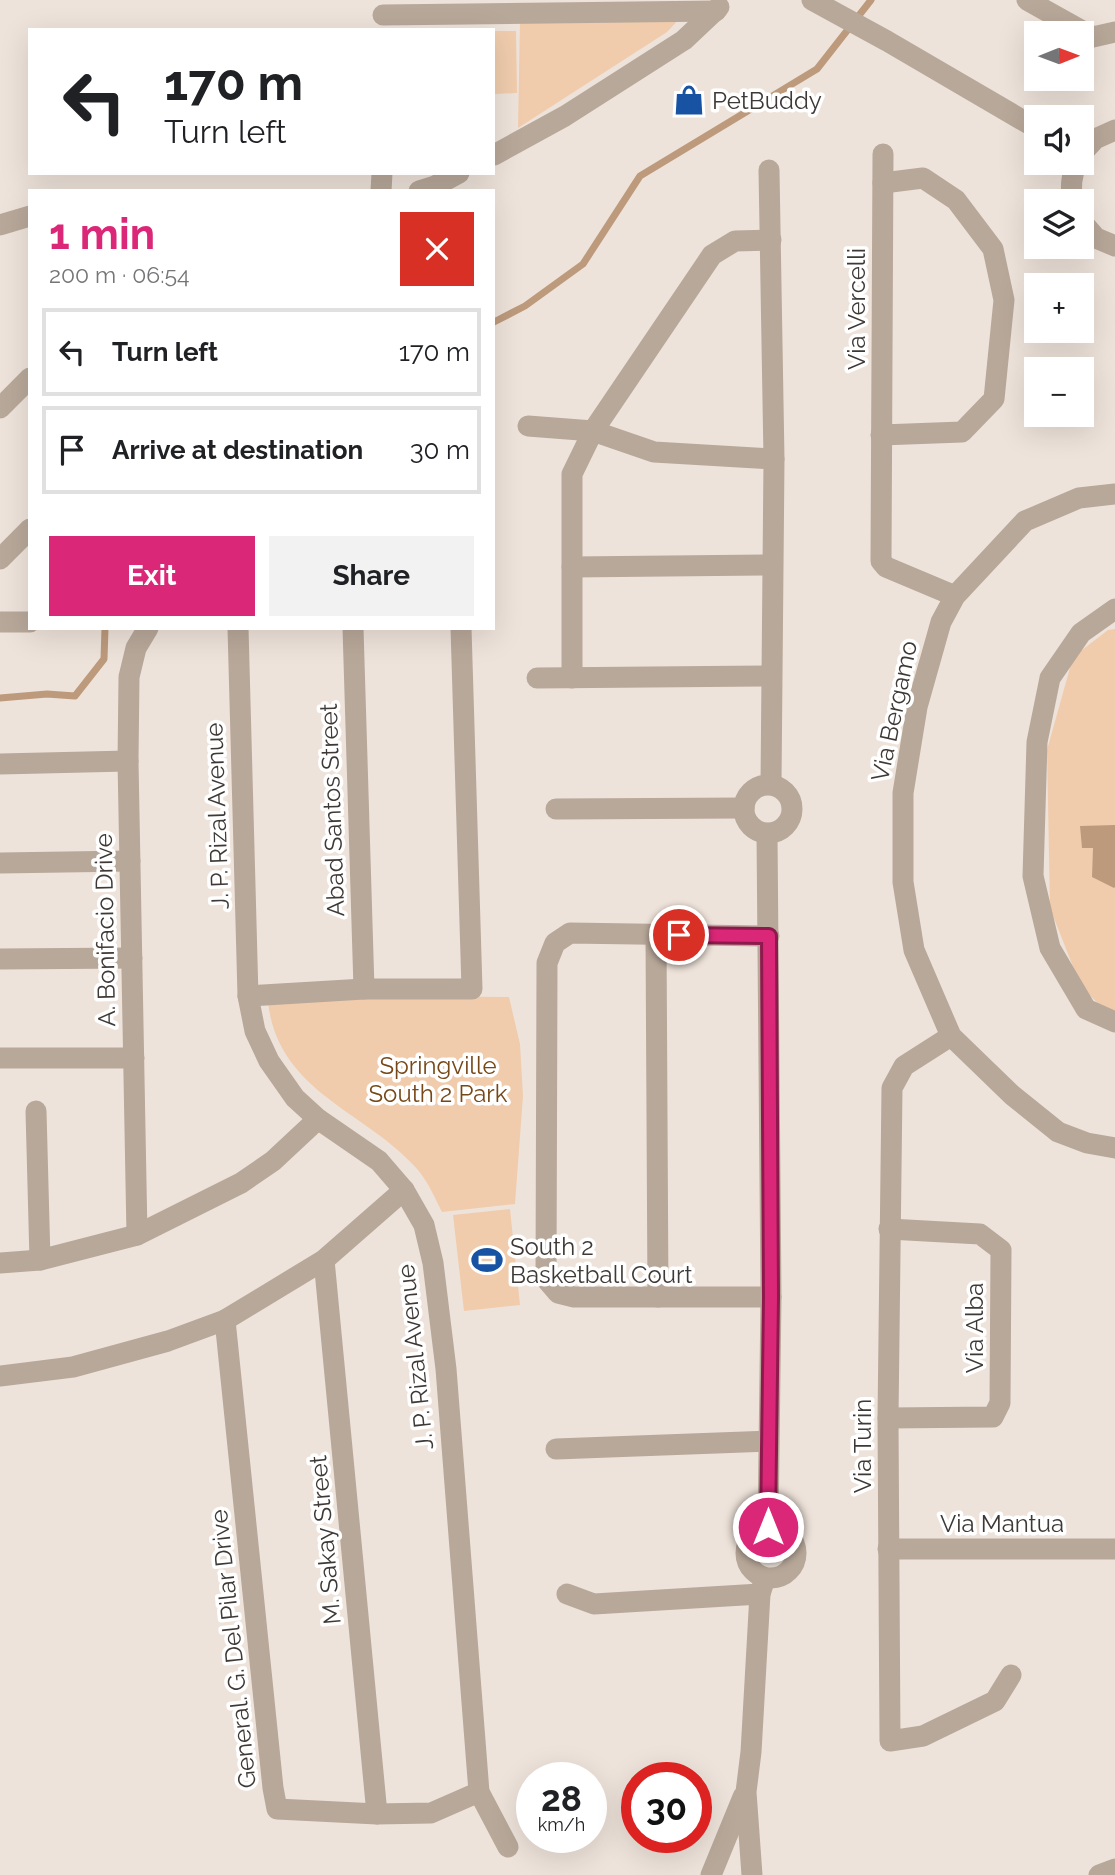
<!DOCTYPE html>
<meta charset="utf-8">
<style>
:root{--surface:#fff;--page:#f2f2f2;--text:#202124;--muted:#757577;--line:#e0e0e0;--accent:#db2777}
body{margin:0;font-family:Raleway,sans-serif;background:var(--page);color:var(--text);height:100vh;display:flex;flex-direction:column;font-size:26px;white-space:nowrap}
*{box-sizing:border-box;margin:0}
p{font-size:23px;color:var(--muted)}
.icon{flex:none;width:38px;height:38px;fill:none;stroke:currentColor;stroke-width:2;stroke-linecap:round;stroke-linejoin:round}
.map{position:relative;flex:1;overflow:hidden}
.details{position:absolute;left:28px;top:189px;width:467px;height:441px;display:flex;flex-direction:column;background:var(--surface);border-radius:0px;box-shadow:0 7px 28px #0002}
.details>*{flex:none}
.top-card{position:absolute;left:28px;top:28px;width:467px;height:147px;border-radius:0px;box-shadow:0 7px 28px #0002;background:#fff;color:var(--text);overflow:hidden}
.needle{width:46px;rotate:89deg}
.controls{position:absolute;left:1024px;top:21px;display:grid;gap:14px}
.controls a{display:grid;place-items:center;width:70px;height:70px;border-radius:0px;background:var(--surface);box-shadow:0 7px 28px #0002;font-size:35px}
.speed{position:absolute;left:516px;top:1762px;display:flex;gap:14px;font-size:35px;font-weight:700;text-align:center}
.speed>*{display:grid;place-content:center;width:91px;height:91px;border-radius:50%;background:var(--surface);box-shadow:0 7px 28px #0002;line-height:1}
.speed small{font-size:18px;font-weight:400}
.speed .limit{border:10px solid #d22;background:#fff;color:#111}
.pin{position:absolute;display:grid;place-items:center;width:60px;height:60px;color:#fff;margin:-30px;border:4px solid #fff;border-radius:50%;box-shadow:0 2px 7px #0007}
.me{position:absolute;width:77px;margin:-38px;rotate:0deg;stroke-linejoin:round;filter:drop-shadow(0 0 5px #0008)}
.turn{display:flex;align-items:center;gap:24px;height:147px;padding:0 21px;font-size:32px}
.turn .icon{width:91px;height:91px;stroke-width:2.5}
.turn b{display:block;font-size:49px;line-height:60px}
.round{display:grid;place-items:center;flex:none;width:74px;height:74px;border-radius:0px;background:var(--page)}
.headline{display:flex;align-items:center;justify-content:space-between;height:119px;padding:0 21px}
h1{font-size:42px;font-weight:700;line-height:52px;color:var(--accent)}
.primary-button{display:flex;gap:14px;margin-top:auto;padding:14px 21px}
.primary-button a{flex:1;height:80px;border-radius:0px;background:var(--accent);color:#fff;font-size:28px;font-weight:700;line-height:80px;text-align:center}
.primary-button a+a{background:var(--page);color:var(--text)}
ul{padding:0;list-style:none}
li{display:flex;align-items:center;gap:21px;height:88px;margin:0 14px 10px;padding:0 7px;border:4px solid var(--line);border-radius:0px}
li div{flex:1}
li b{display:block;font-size:26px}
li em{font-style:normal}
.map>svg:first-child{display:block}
.green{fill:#f0ccad}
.water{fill:#bd9a7c}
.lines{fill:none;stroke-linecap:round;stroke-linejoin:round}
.stream{stroke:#bd9a7c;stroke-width:7}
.minor{stroke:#b8a89a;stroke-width:21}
.route-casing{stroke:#8e194d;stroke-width:18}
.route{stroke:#db2777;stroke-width:12}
.labels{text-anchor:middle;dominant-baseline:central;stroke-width:7;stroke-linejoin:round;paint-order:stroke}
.poi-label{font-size:24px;fill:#3e3936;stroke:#fff;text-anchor:start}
.street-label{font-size:24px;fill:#3e3936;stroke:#fff}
.park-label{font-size:24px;fill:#774817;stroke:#fff}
</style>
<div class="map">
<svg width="1115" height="1875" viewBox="0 0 1115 1875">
<rect width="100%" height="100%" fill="#eee3da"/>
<g class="green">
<path d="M682 16 667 32 518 128 520 21Z"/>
<path d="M494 31H516L517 93 494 94Z"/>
<path d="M1115 629V1012L1106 1011 1081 987 1050 908 1047 750 1073 657 1108 630Z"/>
<path d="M372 996 509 997 520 1044 523 1096 515 1204 442 1212C435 1198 428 1182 418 1170 367 1111 278 1093 268 1002Z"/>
<path d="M510 1209 520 1305 464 1311 453 1215Z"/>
</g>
<path class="water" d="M1115 825V887L1114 888 1092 877 1093 848H1082L1080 826Z"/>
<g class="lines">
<g class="stream">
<path d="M494 322 525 306 583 264 640 176 817 69 871 0"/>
<path d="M0 698 47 694 75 696 104 659 105 628"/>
</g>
<g class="minor">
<path d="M812 0 887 41 1036 128"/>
<path d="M1027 0 1093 37 1115 32"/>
<path d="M383 15 716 11"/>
<path d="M1082 153 1095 139 1115 130"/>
<path d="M883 154 881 561 886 567 955 596"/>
<path d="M494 155 565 116 684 40 719 7"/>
<path d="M769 170 774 459 771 784"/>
<path d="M381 191 382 173"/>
<path d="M419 191 435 186 459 173"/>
<path d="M1073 201C1070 188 1071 176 1077 163"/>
<path d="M1082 222 1096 238 1115 246"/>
<path d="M0 225 30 216"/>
<path d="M0 408 30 378"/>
<path d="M528 426 593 431 654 452 774 459"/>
<path d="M881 435 962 432 994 399 1004 300 993 249 956 200 923 178 883 183"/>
<path d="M1115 494 1079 498 1025 521 955 596 941 622 917 707 903 793V882L914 950 951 1036 1012 1095 1058 1132 1087 1143 1115 1148"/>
<path d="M0 559 30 529"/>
<path d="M572 567 772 565"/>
<path d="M1115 609 1081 633 1050 678 1037 742 1033 876 1050 948 1086 1009 1115 1022"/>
<path d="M0 622H30"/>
<path d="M238 628 248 996 255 1031 269 1061 295 1098 318 1119 379 1161 404 1190 424 1225 433 1263 446 1369 479 1792 508 1847"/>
<path d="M353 628 364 989"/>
<path d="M537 678 771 676"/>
<path d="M572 678V474L593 431 712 255 735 241 771 240"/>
<path d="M0 764 128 761"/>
<circle cx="768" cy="809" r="24"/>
<path d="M556 809 744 808"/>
<path d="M767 834 771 1297 768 1527"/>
<path d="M0 863 130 861"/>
<path d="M656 935 658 1297"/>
<path d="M769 936 570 933 555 943 547 963 546 1279 558 1293 574 1297H771"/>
<path d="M0 959 132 958"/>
<path d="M248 996 364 989H472L461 628"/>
<path d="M951 1036 904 1066 892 1088 888 1418 890 1741 923 1736 995 1701 1011 1675"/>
<path d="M0 1058H134"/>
<path d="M36 1111 40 1260"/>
<path d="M137 1235 128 761 129 677 136 648 148 628"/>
<path d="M324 1260 377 1814"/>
<path d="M0 1263 40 1260 137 1235 241 1183 273 1161 318 1119"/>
<path d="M225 1320 273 1788 277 1809 377 1814 431 1813 479 1792"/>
<path d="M0 1376 73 1367 168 1341 225 1320 324 1260 404 1190"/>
<path d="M888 1418 993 1417 1000 1403 1001 1250 980 1234 889 1229"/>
<path d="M556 1449 768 1441"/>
<circle cx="771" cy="1553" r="25"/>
<path d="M888 1549H1115"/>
<path d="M567 1594 594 1604 760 1594"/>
<path d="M711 1875 743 1797"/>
<path d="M752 1875 746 1792 751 1752 760 1594 765 1578"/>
<path d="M1099 1875 1115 1869"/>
</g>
</g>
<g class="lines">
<g class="route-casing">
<path id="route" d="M679 935 769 936 771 1297 768 1527"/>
</g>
<use href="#route" class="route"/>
</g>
<defs>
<g id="shop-bare" transform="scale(2.415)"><path d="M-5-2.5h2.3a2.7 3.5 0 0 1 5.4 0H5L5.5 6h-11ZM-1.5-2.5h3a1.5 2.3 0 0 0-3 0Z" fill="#1852a3" stroke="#fff" stroke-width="2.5" paint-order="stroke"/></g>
<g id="stadium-bare" transform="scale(2.415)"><path d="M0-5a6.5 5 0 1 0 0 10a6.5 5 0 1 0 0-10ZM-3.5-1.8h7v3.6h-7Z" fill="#1852a3" stroke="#fff" stroke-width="2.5" paint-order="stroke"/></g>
</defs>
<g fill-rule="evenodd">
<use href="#shop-bare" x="689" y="100"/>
<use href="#stadium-bare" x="487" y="1260"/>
</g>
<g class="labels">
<g class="poi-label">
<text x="712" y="100">PetBuddy</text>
<text x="510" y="1246">South 2<tspan x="510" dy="28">Basketball Court</tspan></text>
</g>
<g class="street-label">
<text transform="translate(856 309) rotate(-90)">Via Vercelli</text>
<text transform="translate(894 711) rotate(-78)">Via Bergamo</text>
<text transform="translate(332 810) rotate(-92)">Abad Santos Street</text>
<text transform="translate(217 816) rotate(-92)">J. P. Rizal Avenue</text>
<text transform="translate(105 930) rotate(-91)">A. Bonifacio Drive</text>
<text transform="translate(974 1328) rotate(-90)">Via Alba</text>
<text transform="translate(415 1357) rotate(-96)">J. P. Rizal Avenue</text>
<text transform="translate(862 1446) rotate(-90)">Via Turin</text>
<text x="1002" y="1523">Via Mantua</text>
<text transform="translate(325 1540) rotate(-95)">M. Sakay Street</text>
<text transform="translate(233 1649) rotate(-96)">General. G. Del Pilar Drive</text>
</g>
<g class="park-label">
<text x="438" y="1065">Springville<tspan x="438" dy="28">South 2 Park</tspan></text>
</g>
</g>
</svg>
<div class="controls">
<a><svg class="needle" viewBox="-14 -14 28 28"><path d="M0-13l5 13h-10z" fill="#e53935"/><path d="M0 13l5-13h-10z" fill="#757577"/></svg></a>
<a><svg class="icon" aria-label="sound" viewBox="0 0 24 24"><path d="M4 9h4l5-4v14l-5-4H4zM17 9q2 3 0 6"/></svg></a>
<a><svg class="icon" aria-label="layers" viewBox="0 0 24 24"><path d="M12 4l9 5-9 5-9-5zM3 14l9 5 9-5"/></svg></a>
<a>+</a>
<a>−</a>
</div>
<div class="speed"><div>28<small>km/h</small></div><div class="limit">30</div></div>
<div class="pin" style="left:679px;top:935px;background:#d93025"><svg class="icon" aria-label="arrive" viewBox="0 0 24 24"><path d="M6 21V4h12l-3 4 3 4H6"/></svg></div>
<svg class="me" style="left:768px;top:1527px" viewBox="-20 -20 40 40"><circle r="17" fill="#db2777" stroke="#fff" stroke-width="3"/><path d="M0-11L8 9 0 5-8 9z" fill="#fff"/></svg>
<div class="top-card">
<div class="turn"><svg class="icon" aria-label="left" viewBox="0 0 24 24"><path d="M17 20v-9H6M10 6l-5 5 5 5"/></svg><div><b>170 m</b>Turn left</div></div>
</div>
<section class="details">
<div class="headline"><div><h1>1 min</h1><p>200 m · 06:54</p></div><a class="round" style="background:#d93025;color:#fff"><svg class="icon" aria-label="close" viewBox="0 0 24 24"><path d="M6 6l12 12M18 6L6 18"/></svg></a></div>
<ul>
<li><svg class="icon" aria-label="left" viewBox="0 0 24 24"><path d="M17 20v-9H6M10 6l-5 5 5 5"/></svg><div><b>Turn left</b></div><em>170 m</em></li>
<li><svg class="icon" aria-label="arrive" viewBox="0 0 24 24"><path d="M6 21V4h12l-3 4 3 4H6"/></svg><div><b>Arrive at destination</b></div><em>30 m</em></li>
</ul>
<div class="primary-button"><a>Exit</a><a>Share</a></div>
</section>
</div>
